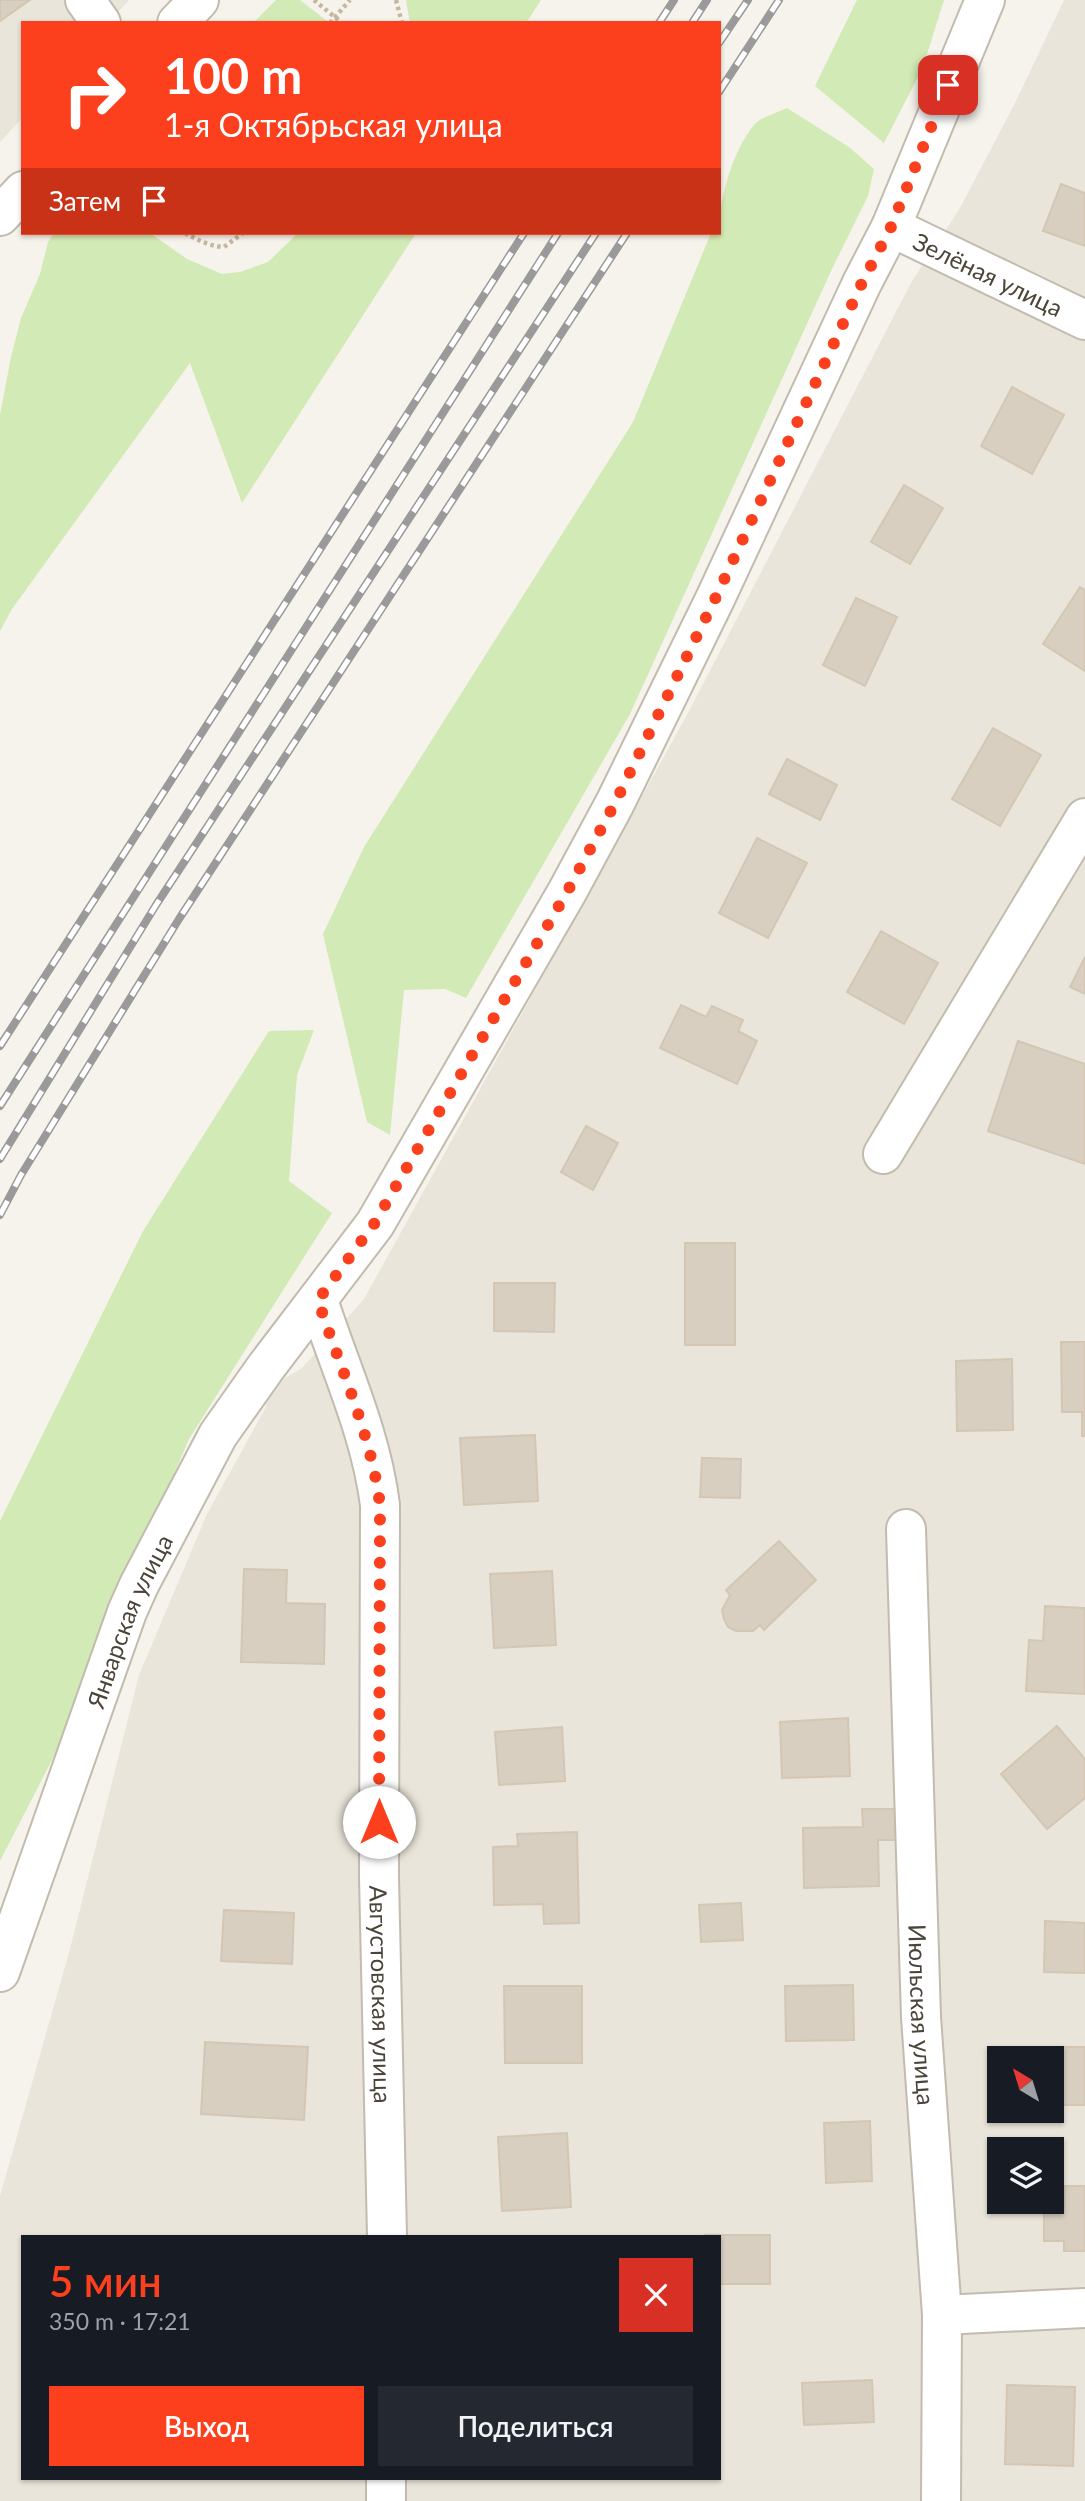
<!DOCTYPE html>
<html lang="ru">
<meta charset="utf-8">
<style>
:root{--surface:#171b24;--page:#242831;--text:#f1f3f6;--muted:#9ea1a6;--accent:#fc3f1d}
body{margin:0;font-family:Lato,sans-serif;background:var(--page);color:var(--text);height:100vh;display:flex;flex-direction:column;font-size:26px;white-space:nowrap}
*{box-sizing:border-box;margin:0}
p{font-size:23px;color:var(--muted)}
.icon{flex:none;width:38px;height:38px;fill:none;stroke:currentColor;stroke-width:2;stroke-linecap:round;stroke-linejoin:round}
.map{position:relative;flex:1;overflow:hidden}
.sheet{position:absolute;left:21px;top:2235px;width:700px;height:245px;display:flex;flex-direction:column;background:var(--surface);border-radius:0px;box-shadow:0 2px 5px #0004}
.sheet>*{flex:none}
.hud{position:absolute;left:21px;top:21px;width:700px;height:214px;border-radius:0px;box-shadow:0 2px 5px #0004;background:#fc3f1d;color:#fff;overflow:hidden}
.needle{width:46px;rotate:322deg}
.controls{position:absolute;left:987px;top:2046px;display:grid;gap:14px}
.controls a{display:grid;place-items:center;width:77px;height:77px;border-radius:0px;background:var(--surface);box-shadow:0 2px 5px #0004;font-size:35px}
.pin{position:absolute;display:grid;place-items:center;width:60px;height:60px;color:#fff;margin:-30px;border-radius:14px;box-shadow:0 4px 10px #0006}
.me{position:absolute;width:77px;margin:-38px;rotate:0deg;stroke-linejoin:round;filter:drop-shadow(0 0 5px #0008)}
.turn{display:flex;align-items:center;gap:24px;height:147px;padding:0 28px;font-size:32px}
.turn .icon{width:91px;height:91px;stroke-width:2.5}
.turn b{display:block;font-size:49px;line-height:60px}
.then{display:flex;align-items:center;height:66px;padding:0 28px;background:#0003;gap:14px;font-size:26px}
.round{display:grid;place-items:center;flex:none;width:74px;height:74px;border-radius:0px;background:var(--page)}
.head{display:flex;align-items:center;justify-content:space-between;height:119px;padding:0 28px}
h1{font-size:42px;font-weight:600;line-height:52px;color:var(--accent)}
.cta{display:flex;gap:14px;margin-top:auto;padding:14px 28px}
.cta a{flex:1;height:80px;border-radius:0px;background:var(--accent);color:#fff;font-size:28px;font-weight:600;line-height:80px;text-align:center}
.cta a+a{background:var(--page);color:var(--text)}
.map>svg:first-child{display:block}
.residential{fill:#eae5da;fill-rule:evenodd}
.green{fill:#d2eab5}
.building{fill:#d8cfc1;stroke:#d3c7b4;stroke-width:2}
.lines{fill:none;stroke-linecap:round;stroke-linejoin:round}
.minor-casing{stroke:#c2bbae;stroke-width:42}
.path{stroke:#c4b79f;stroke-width:4.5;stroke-dasharray:3.5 3.5;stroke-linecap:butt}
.minor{stroke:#fff;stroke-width:38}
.rail-casing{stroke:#9a9a9a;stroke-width:8}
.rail{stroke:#fff;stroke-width:5;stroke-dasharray:16;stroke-linecap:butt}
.route{stroke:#fc3f1d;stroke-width:12;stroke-dasharray:0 21.6}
.labels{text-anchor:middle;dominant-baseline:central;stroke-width:5;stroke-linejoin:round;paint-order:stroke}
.street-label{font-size:24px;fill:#4b4439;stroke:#fff}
</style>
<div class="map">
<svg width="1085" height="2501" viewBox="0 0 1085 2501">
<rect width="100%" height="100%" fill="#f6f3ec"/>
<g class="residential">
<path d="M0 0H129L108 23H23V117L0 142Z"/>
<path d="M1064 0H1085V2501H0V2196L70 1949 139 1675 207 1514 266 1407 268 1388 302 1368 364 1299 688 713 912 281 960 208 1015 103ZM999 2058H1052V2110H999ZM999 2149H1052V2202H999ZM23 2236H719V2478H23Z"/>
</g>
<g class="green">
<path d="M276 0H300L327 21 325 23H253Z"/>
<path d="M406 0H541L526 23H410Z"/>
<path d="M857 0H944L923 67 884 143 815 86Z"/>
<path d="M787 108 849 147 874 169 868 196 831 271 630 714 466 998 445 989 404 990 390 1135 367 1122 323 934 364 847 633 422 711 233H719C719 199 732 152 754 125 760 117 778 113 787 108Z"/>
<path d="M54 233H150L187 259 222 274 240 272 268 262 298 233H416L242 503 190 363 12 609 0 631V415L11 357 21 318 40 274 48 242Z"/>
<path d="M314 1030 297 1075 289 1181 332 1213 189 1439 52 1760 0 1861V1521L143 1231 269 1031Z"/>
</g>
<g class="building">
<path d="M0 0H30L0 21Z"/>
<path d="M1061 184 1085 193V246L1043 231Z"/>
<path d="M1012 387 1064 415 1032 474 981 446Z"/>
<path d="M904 485 943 508 910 564 871 542Z"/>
<path d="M1080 587 1085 590V671L1043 644Z"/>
<path d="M856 598 897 617 865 686 823 665Z"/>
<path d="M993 728 1041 755 1000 826 952 799Z"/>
<path d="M787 759 837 785 820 820 769 794Z"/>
<path d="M757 838 807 863 768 938 719 913Z"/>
<path d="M881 931 938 963 904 1024 847 992Z"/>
<path d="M1085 957V994L1070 987Z"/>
<path d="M681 1005 706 1017 712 1006 743 1020 738 1031 757 1041 737 1084 660 1048Z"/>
<path d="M1018 1041 1085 1064V1164L988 1131Z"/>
<path d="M586 1126 618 1143 593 1190 561 1172Z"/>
<rect x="685" y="1243" width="50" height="102"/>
<path d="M494 1283H555L554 1332 494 1331Z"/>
<path d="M1061 1342H1085V1436H1082V1412H1062Z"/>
<path d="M1012 1359 1013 1430 957 1431 956 1361Z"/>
<path d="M535 1435 538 1501 464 1505 460 1438Z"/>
<path d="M702 1458 741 1459 740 1498 700 1497Z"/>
<path d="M779 1541 816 1580 764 1630 760 1625 753 1631H736L728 1627 724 1619 722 1610 730 1595 726 1590Z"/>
<path d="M244 1569 287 1570 286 1603 325 1604 324 1664 241 1662Z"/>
<path d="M552 1571 556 1645 494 1648 490 1574Z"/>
<path d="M1045 1606 1085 1608V1694L1026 1691 1029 1640 1043 1641Z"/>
<path d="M848 1718 850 1776 782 1778 780 1722Z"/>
<path d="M1057 1726 1085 1759V1798L1047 1829 1001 1774Z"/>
<path d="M562 1727 565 1781 499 1785 495 1732Z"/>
<path d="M862 1809H903V1840H878L879 1886 804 1888 803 1828 863 1827Z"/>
<path d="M577 1832 579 1923 544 1924 543 1904 494 1905 493 1847 518 1846 517 1834Z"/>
<path d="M741 1903 743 1940 701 1942 699 1905Z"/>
<path d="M224 1910 294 1913 292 1964 221 1961Z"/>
<path d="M1045 1921 1085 1923V1973L1044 1972Z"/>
<path d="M853 1985 854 2040 786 2041 785 1986Z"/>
<path d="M504 1986H582V2063H505Z"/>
<path d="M205 2042 308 2047 304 2120 201 2114Z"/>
<path d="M1050 2047H1085V2105H1052Z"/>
<path d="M870 2121 872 2181 826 2183 824 2123Z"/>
<path d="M567 2133 571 2207 502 2211 498 2137Z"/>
<path d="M1064 2186H1085V2251H1064V2241H1044V2210L1064 2211Z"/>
<path d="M704 2235H770V2284H719V2236Z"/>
<path d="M872 2380 874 2422 804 2425 802 2383Z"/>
<path d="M1007 2385 1075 2387 1073 2466 1005 2464Z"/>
</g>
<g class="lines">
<g class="minor-casing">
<g id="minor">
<path d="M85 0 101 23"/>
<path d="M177 23 199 0"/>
<path d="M0 216 23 191"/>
<path id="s1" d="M891 227 1085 320"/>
<path d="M883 1154 1085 818"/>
<path id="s2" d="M318 1300C340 1368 371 1433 380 1505L379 1877 387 2236"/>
<path id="s3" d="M906 1529 921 2017 942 2315 941 2501"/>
<path id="s4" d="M0 1972 127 1612 139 1585 218 1435 266 1367 375 1224 567 892 615 803 715 599 862 283 891 227 985 0"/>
<path d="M942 2315 1085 2308"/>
<path d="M386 2501V2478"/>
</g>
</g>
<g class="path">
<path d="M314 0 342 23"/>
<path d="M396 0 402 23"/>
<path d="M330 23 350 0"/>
<path d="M185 233C198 240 209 246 224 247L243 233"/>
</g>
<use href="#minor" class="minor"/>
<g class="rail-casing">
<g id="rail">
<path d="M659 23 674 0"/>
<path d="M692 23 707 0"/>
<path d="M719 43 748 0"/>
<path d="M719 92 779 0"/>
<path d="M0 1046 524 233"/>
<path d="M0 1106 558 233"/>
<path d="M0 1159 156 905 596 233"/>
<path d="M0 1215 21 1175 179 919 627 233"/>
</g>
</g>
<use href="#rail" class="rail"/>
</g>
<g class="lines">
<path class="route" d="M379 1822 380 1505C371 1433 340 1368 318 1300L374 1224 567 892 615 803 715 599 862 283 891 227 948 85"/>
</g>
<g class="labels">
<g class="street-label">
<text stroke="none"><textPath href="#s1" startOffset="108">Зелёная улица</textPath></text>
<text stroke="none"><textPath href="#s4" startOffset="374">Январская улица</textPath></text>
<text stroke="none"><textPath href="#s2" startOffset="704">Августовская улица</textPath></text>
<text stroke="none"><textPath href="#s3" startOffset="486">Июльская улица</textPath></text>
</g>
</g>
</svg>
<div class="controls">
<a><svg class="needle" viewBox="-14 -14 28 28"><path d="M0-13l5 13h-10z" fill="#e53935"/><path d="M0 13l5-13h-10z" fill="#9ea1a6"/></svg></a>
<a><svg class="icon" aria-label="layers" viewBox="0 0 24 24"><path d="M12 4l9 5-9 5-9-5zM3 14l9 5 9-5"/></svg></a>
</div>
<div class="pin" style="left:948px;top:85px;background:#d93025"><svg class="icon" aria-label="arrive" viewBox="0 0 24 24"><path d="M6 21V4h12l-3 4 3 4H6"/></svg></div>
<svg class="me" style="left:379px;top:1822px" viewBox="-20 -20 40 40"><circle r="19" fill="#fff"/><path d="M0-13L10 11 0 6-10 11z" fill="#fc3f1d"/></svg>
<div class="hud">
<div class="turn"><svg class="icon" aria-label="right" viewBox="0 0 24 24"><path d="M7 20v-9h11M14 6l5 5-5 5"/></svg><div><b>100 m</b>1-я Октябрьская улица</div></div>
<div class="then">Затем<svg class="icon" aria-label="arrive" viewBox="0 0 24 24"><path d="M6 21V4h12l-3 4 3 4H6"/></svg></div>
</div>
<section class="sheet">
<div class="head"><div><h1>5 мин</h1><p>350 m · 17:21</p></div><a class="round" style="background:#d93025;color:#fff"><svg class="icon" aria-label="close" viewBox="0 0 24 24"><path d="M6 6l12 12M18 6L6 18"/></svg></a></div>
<div class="cta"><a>Выход</a><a>Поделиться</a></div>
</section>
</div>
